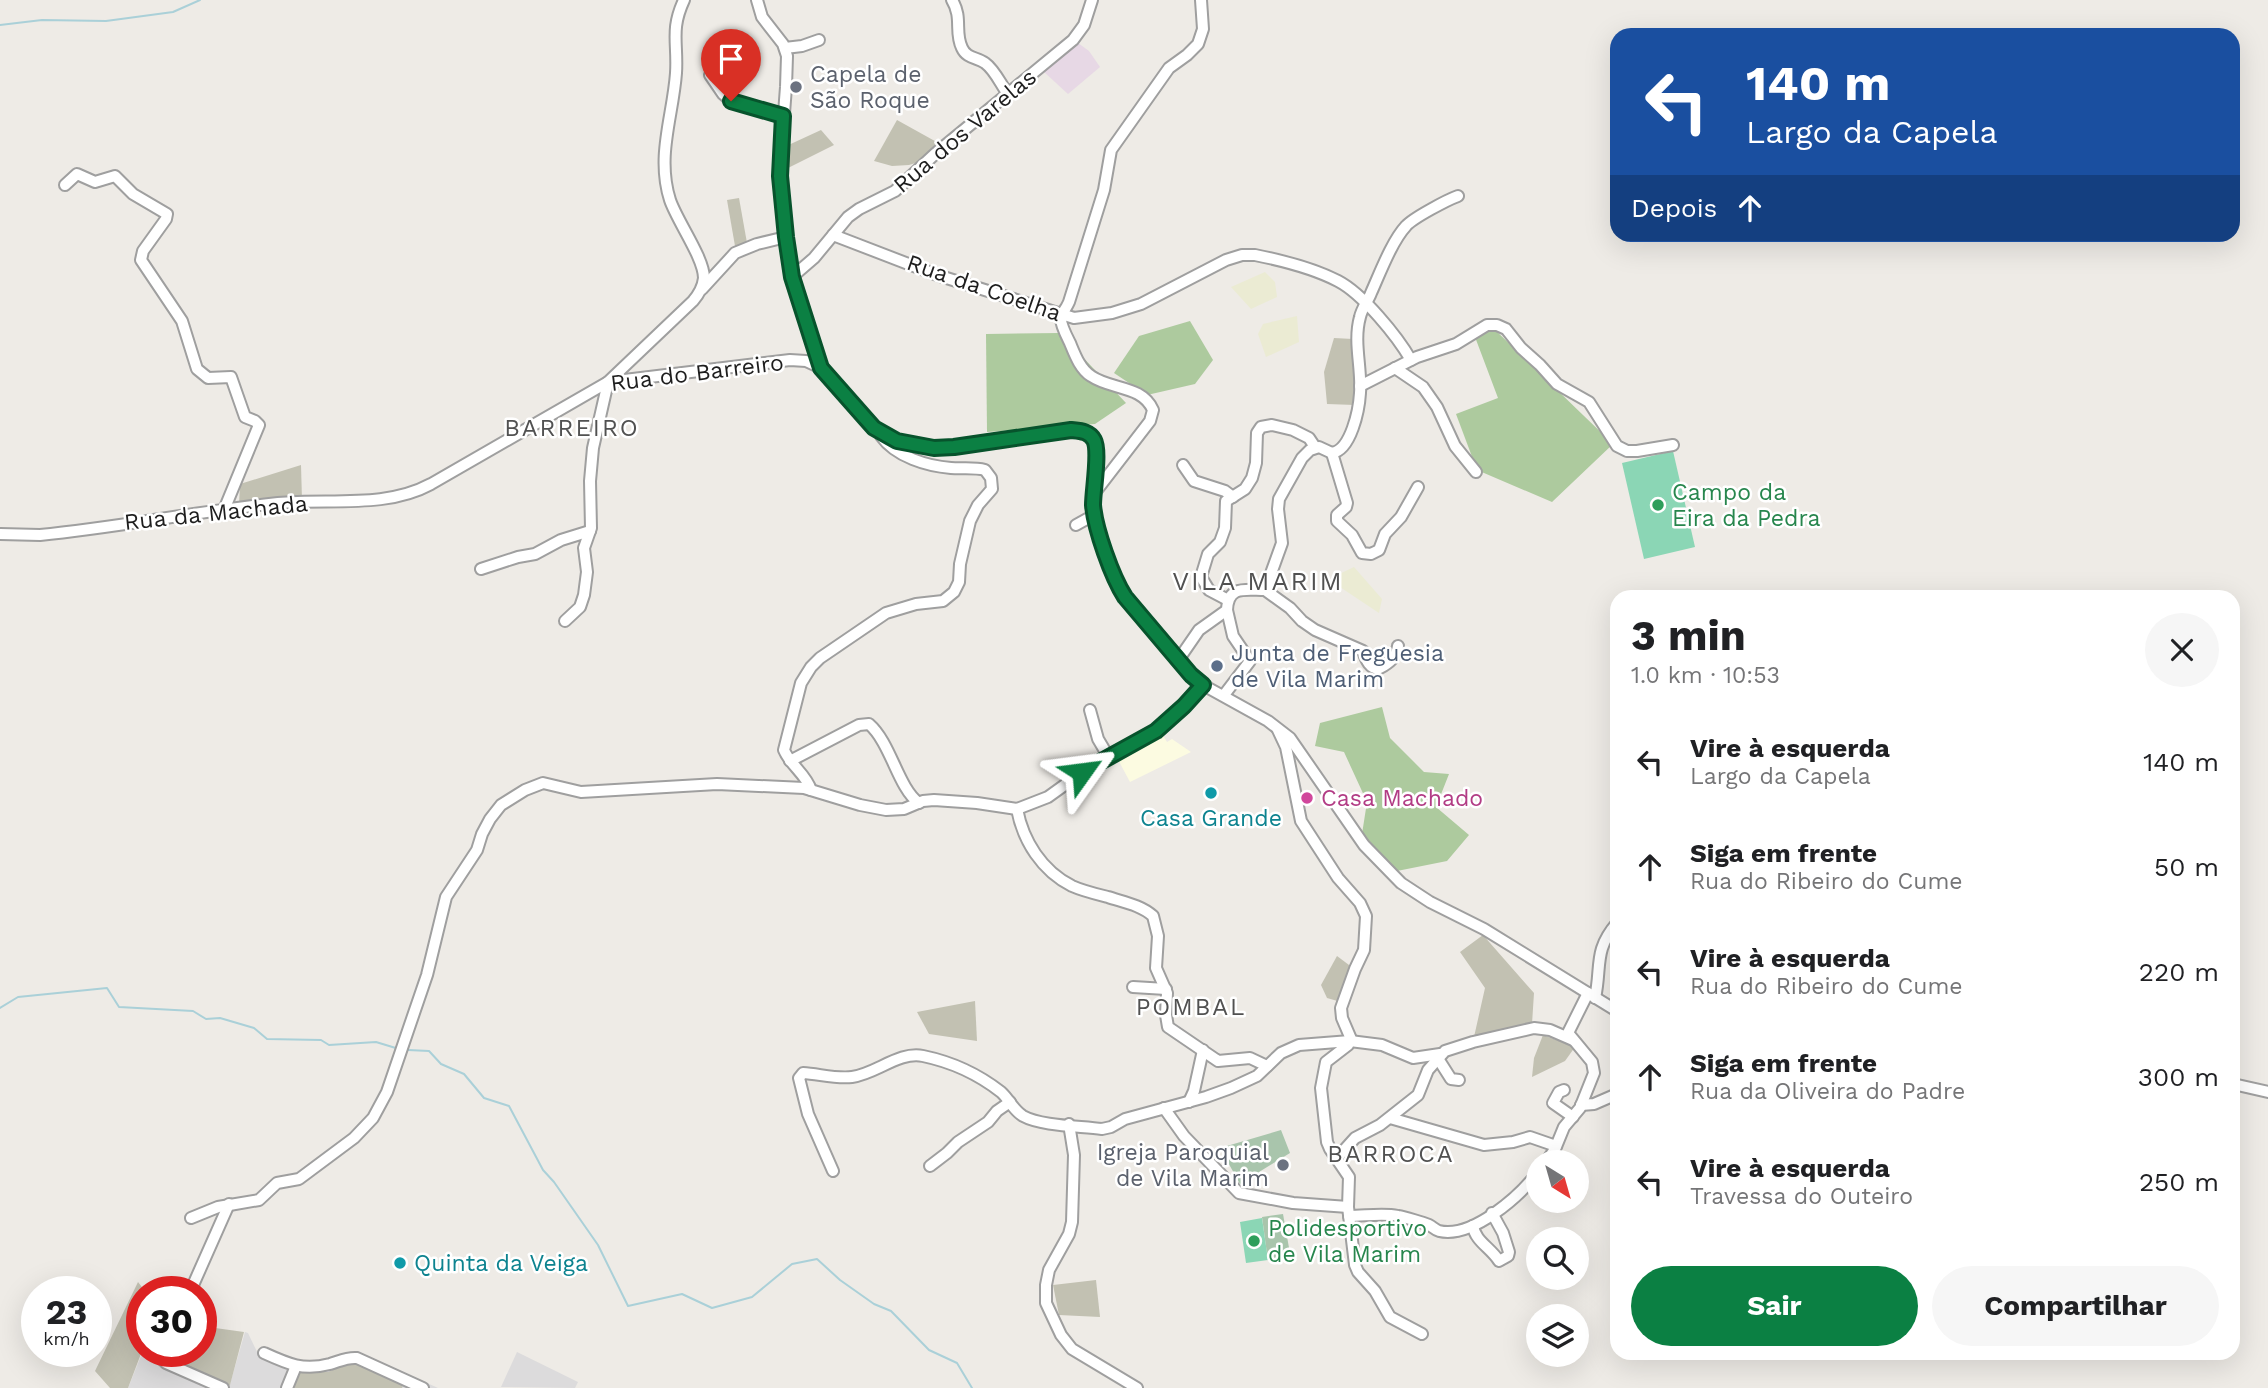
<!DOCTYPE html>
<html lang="pt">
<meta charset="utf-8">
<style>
:root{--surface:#fff;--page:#f6f6f6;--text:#202124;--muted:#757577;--accent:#0b8043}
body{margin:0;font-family:"Work Sans",sans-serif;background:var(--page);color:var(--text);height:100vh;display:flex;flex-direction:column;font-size:26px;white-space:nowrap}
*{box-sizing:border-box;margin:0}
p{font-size:23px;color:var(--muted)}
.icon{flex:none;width:38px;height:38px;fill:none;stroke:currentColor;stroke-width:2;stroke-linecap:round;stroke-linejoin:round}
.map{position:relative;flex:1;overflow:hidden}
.details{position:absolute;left:1610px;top:590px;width:630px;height:770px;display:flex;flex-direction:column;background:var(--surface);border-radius:21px;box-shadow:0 7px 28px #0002}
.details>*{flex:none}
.top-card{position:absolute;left:1610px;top:28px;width:630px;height:214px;border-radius:21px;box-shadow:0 7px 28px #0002;background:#1a4fa0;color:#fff;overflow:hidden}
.needle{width:46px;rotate:143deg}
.buttons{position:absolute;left:1526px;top:1150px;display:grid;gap:14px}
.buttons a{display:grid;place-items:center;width:63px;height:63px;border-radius:50%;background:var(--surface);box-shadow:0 7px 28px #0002;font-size:35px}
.speed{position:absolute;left:21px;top:1276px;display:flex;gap:14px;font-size:35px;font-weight:700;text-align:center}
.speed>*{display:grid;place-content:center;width:91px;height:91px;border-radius:50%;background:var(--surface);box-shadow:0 7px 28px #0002;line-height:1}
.speed small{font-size:18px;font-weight:400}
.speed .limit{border:10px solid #d22;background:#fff;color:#111}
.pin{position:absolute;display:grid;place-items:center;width:60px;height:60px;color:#fff;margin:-72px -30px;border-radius:50% 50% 50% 0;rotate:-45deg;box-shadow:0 0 7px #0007}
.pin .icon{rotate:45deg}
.me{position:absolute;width:77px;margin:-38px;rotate:59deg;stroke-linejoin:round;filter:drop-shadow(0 0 5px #0008)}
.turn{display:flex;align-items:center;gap:24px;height:147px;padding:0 21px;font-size:32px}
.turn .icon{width:91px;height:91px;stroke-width:2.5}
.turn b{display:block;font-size:49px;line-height:60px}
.then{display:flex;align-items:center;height:66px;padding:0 21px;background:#0003;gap:14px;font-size:26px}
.round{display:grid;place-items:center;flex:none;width:74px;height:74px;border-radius:37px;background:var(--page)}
.summary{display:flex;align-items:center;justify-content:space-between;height:119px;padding:0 21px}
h1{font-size:42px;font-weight:700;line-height:52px}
.action{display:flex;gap:14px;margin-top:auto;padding:14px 21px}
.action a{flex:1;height:80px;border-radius:42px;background:var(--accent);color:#fff;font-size:28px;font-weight:700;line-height:80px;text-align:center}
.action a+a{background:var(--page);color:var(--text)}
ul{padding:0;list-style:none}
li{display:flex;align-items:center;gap:21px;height:105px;padding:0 21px}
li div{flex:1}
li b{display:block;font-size:26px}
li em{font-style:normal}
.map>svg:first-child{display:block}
.residential{fill:#dcdbdc}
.industrial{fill:#e7d8e5}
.education{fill:#fcfbe1}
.construction{fill:#c2c1b2}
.farmland{fill:#ebebd3}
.forest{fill:#adca9e}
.cemetery{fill:#a9c5ac}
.pitch{fill:#8bd6b5}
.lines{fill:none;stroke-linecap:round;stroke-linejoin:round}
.stream{stroke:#aad0d8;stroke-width:2}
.minor-casing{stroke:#9f9f9f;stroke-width:14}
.minor{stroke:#fff;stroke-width:10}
.route-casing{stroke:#07532c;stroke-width:18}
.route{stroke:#0b8043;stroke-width:12}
.worship-dot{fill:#6b7280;stroke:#fff;stroke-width:2.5}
.leisure-dot{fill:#2e9e5b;stroke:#fff;stroke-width:2.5}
.service-dot{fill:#5c6f8a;stroke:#fff;stroke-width:2.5}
.culture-dot{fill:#0f9aa8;stroke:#fff;stroke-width:2.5}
.hotel-dot{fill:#d1479c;stroke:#fff;stroke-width:2.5}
.labels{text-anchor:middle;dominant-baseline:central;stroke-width:5;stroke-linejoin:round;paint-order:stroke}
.worship-label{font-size:23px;fill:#5b616d;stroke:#fff;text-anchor:start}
.street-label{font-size:23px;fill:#1e1e1e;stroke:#fff}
.leisure-label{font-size:23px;fill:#27864d;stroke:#fff;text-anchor:start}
.service-label{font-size:23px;fill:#4e5e75;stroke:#fff;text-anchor:start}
.hotel-label{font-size:23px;fill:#b23c85;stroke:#fff;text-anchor:start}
.culture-label{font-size:23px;fill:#0d838f;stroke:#fff}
.neighbourhood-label{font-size:24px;letter-spacing:2px;fill:#515151;stroke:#fff}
.quarter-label{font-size:26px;letter-spacing:2px;fill:#515151;stroke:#fff}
</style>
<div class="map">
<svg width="2268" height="1388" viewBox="0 0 2268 1388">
<rect width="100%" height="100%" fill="#eeebe6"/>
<g class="residential">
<path d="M245 1332 248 1333 260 1358 266 1347 293 1360 303 1362 355 1353 375 1359 438 1388H128L143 1351H150L230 1384Z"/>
<path d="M517 1352 578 1382 575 1388 501 1387Z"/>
</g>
<path class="industrial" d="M1078 43 1089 51 1100 67 1068 94 1043 71Z"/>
<path class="education" d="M1161 732 1167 742 1172 739 1191 752 1130 782 1115 754Z"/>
<g class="construction">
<path d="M897 120 942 145 925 160 909 165 892 166 874 161Z"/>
<path d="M821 130 834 145 782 171V148Z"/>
<path d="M739 198 747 243 735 246 727 200Z"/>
<path d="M1334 338 1353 339 1355 405 1327 404 1324 372Z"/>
<path d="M301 465 302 500 239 505 240 484Z"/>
<path d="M1483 935 1534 993 1532 1024 1474 1037 1485 988 1460 952Z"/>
<path d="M1337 956 1353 968 1341 1002 1327 998 1321 985Z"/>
<path d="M975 1001 977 1041 929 1034 917 1012Z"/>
<path d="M1543 1035 1575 1047 1565 1061 1532 1077 1534 1058Z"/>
<path d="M1096 1280 1100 1317 1059 1315 1053 1285Z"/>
<path d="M138 1282 145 1291 142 1292V1351L128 1388H110L95 1371Z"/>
<path d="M201 1326 244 1332 230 1385 226 1387 174 1365 178 1351H201Z"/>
<path d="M351 1362 360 1363 403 1385 402 1388H289L296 1374 301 1372H328Z"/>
</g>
<g class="farmland">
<path d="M1265 272 1275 282 1277 297 1251 309 1231 287Z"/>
<path d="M1297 316 1299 342 1266 357 1258 334 1263 324Z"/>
<path d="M1354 567 1382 599 1379 613 1337 585 1335 576Z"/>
</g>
<g class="forest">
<path d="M1190 321 1213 360 1195 384 1147 395 1114 373 1139 336Z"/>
<path d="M1491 326 1613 444 1552 502 1477 470 1456 414 1498 398 1475 337Z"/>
<path d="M1060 333 1126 403 1095 424 987 432 986 334Z"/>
<path d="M1382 707 1390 738 1424 772 1449 774 1436 807 1469 835 1447 861 1397 871 1362 834 1367 802 1344 752 1315 746 1320 723Z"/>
</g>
<g class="cemetery">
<path d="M1281 1130 1290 1153 1259 1172 1260 1174 1240 1184 1220 1148Z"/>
<path d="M1283 1214 1291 1259 1268 1261 1262 1217Z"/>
</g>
<g class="pitch">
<path d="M1673 451 1695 547 1644 559 1622 463Z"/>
<path d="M1262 1218 1268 1260 1246 1263 1240 1222Z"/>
</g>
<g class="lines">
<g class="stream">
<path d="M0 25 42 20 106 21 173 12 200 0"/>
<path d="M0 1008 18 997 107 988 119 1007 193 1011 206 1019 220 1018 254 1028 267 1039 321 1040 329 1045 376 1042 399 1049"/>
<path d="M408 1050 429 1051 441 1064 464 1074 484 1098 509 1106 543 1170 554 1182 598 1245 628 1306 682 1294 712 1308 752 1297 792 1264 817 1259 840 1280 874 1304 891 1311 929 1350 957 1363 972 1388"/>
</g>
<g class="minor-casing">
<g id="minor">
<path d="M757 0 762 17 783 44 787 56 786 87 780 166 786 237 792 277 821 368"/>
<path d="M952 0C963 18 954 32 962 48 967 59 977 57 985 63 995 70 1001 85 1008 94"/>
<path d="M785 48 802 46 819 40"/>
<path d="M710 75 723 94 731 101 784 116"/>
<path d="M65 185 77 174 95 182 115 176 133 194 167 214 166 219 143 251 141 260 182 321 197 369 208 378 231 377 245 417 255 421 259 425 224 510"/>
<path d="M833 235 937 275 1074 318 1112 313 1141 304 1226 260 1242 255H1255C1280 260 1315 269 1338 281 1363 294 1397 336 1411 360"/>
<path d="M792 277 814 258 848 217 859 209 895 191 936 153 1073 40 1084 25 1092 0"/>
<path d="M702 289 735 253 757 244 786 237"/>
<path d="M1395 368 1423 387 1437 407 1455 446 1476 472"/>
<path d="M610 380 693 301C699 294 703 287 704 278 704 258 677 221 670 200 656 156 673 116 676 73 678 43 670 30 684 0"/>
<path d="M1360 386 1417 357 1456 344 1487 325H1497L1506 329 1521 348 1540 365 1557 384 1589 402 1617 446 1627 451H1637L1673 445"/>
<path d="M1332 453C1351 450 1359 410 1360 393 1362 368 1353 342 1360 317 1362 308 1368 301 1371 293 1380 273 1392 241 1406 226 1413 218 1447 200 1458 196"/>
<path d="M1332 453 1347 503 1346 507 1337 515V521L1352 535 1362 553 1371 554 1379 550 1385 534 1401 517 1418 487"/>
<path d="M1183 465 1194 481 1225 491 1233 497"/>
<path d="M1093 495 1150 421 1153 410C1142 385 1111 390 1091 376 1080 369 1075 355 1070 343 1067 337 1060 324 1061 317 1062 313 1067 307 1069 302L1104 190 1111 150 1169 68 1187 55 1198 44 1203 29 1201 0"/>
<path d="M1076 525 1094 515"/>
<path d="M0 534 40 535C120 527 199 511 278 503 329 498 385 509 431 484L608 382 790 360 806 361 821 368 874 427 890 438 906 444 943 448 1066 431C1080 430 1092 431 1096 446 1096 465 1093 483 1093 502 1094 526 1112 577 1125 597L1191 675 1203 685 1268 721 1290 738 1364 845 1401 883 1430 902 1484 929 1617 1011"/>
<path d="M481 569 518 557 535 554 561 540 590 531"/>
<path d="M1265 590 1282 543 1278 509 1279 499 1302 458 1310 450 1319 447 1332 453"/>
<path d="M1265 590 1290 608 1302 621 1315 630 1363 651C1366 660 1370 670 1380 668 1389 663 1397 657 1398 646"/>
<path d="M1228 600 1209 590 1201 577 1208 554 1220 542 1225 528 1226 501 1245 489 1252 478 1256 463 1257 433 1261 427 1272 425 1293 430 1309 438 1315 447"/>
<path d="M565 621 580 607 584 595 587 572 584 548 591 528 590 481 593 448 608 382"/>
<path d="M1179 659 1199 630 1227 610C1228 585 1245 590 1265 590"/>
<path d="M1224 695 1250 661 1233 636 1227 610"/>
<path d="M1090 710 1098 739 1108 756"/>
<path d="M1278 730 1286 747 1301 821 1338 878 1360 903 1366 916 1364 950 1355 969 1341 1008 1342 1018 1351 1039 1348 1045 1326 1062 1321 1088 1327 1142 1330 1149 1349 1177 1348 1207 1355 1265 1358 1272 1375 1291 1390 1317 1422 1334"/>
<path d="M790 761 859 725 869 724C891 743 898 788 919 803"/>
<path d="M811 790C806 774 790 765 784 750L801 683 811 667 820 658 886 613 916 604 943 601 954 592 959 582 960 564 970 521 978 505 992 489 991 478 985 470C974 467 962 469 951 468 927 466 896 457 881 436"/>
<path d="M1017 809C1023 841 1042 871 1072 886 1083 891 1096 894 1108 897 1123 902 1141 905 1153 916L1158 936 1156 968 1167 993 1166 1015 1168 1027 1218 1061 1250 1058 1267 1066"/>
<path d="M1133 987 1166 989"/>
<path d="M1595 998C1602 966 1593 951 1617 923"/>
<path d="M1437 1057 1451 1079 1459 1080"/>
<path d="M2233 1084 2268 1092"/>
<path d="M1564 1090 1559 1092 1553 1103 1573 1117"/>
<path d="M1189 1102 1194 1091 1203 1050"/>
<path d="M1581 1105 1594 1104 1617 1094"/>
<path d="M1164 1108 1184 1136 1239 1193 1293 1203 1348 1207"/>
<path d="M1390 1118 1484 1145 1513 1142 1530 1137 1556 1146"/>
<path d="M1069 1124 1074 1155 1072 1222 1069 1234 1049 1270 1046 1285V1303L1061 1335 1072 1349 1137 1388"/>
<path d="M1337 1158 1355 1138 1380 1125 1418 1095 1428 1070 1445 1051 1473 1042 1534 1028 1550 1030 1573 1040"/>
<path d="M1546 1162 1555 1149 1564 1127 1580 1108 1594 1073 1592 1062 1568 1033 1588 993"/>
<path d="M930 1166 947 1153 958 1142 988 1122 997 1111 1010 1102"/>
<path d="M833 1171 808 1114 799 1078 803 1073C819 1074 836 1079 852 1077 876 1074 899 1051 923 1056 952 1062 978 1074 1001 1092 1009 1099 1013 1110 1023 1116 1041 1126 1080 1126 1102 1129L1111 1127 1125 1119 1206 1097 1231 1088 1257 1076 1281 1053 1299 1045 1350 1041 1382 1045 1413 1058 1440 1054"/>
<path d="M1349 1216C1365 1216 1383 1213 1398 1216 1405 1217 1424 1223 1429 1225 1433 1227 1435 1230 1439 1231 1472 1239 1520 1196 1538 1172"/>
<path d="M191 1218 218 1207 259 1200 277 1183 299 1179 354 1138 373 1118 387 1092 427 975 446 897 477 850 482 834 490 819 501 805 525 790 543 783 581 792 717 784 804 788 860 805 886 810 904 809 923 801 934 800 977 803 1017 809 1048 797 1098 761 1156 731 1184 706 1203 685"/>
<path d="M1473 1226C1475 1241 1491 1248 1499 1261L1508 1256 1509 1252 1503 1233 1492 1213"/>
<path d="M190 1292 229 1204"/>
<path d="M158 1351 161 1358 166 1363 223 1388"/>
<path d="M264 1353C288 1364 303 1371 330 1364 340 1361 347 1357 357 1358L423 1388"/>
<path d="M287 1388 296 1366"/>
</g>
</g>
<use href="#minor" class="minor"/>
</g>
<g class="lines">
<g class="route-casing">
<path id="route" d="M731 101 783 116 780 176 786 237 792 277 821 368 866 419 874 428 897 441 934 448 954 447 1071 430C1080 431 1089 431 1094 440 1100 451 1093 490 1093 505 1095 529 1112 577 1125 597L1191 675 1203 685 1184 706 1156 731 1082 772"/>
</g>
<use href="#route" class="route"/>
</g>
<g class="worship-dot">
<circle cx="796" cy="87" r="7"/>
<circle cx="1283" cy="1165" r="7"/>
</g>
<g class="leisure-dot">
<circle cx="1658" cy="505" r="7"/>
<circle cx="1254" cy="1241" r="7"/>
</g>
<circle class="service-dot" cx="1217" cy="666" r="7"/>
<g class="culture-dot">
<circle cx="1211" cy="793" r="7"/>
<circle cx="400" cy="1263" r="7"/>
</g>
<circle class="hotel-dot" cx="1307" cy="798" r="7"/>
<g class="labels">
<g class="worship-label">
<text x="810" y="74">Capela de<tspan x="810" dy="26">São Roque</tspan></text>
<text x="1269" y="1152" text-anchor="end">Igreja Paroquial<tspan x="1269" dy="26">de Vila Marim</tspan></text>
</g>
<g class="street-label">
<text transform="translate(965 131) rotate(-40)">Rua dos Varelas</text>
<text transform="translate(984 288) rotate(19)">Rua da Coelha</text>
<text transform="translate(697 373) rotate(-7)">Rua do Barreiro</text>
<text transform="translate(216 513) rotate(-6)">Rua da Machada</text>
</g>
<g class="leisure-label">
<text x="1672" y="492">Campo da<tspan x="1672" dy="26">Eira da Pedra</tspan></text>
<text x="1268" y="1228">Polidesportivo<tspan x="1268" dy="26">de Vila Marim</tspan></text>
</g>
<g class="service-label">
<text x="1231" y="653">Junta de Freguesia<tspan x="1231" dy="26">de Vila Marim</tspan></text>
</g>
<g class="hotel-label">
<text x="1321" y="798">Casa Machado</text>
</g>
<g class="culture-label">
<text x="1211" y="818">Casa Grande</text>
<text x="414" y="1263" text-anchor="start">Quinta da Veiga</text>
</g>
<g class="neighbourhood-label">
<text x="572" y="428">BARREIRO</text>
<text x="1191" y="1007">POMBAL</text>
<text x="1391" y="1154">BARROCA</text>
</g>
<g class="quarter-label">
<text x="1258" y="581">VILA MARIM</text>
</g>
</g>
</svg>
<div class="buttons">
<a><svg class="needle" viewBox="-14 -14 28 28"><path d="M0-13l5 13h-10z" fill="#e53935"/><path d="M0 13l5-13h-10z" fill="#757577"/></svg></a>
<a><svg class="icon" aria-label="search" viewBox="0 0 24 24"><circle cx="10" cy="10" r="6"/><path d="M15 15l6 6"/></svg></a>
<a><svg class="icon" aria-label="layers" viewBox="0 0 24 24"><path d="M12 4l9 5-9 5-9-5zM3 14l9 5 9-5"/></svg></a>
</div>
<div class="speed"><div>23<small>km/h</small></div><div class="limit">30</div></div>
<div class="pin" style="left:731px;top:101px;background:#d93025"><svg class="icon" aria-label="arrive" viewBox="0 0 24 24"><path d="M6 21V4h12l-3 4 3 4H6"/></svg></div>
<svg class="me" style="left:1082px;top:772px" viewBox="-20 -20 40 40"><path d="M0-17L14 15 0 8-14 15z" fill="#0b8043" stroke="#fff" stroke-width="4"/></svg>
<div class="top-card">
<div class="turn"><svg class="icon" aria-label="left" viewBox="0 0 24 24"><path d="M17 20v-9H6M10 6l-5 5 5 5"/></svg><div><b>140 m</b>Largo da Capela</div></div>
<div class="then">Depois<svg class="icon" aria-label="ahead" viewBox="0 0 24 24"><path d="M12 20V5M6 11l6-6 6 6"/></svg></div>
</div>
<section class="details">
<div class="summary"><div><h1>3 min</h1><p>1.0 km · 10:53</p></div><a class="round"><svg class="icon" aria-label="close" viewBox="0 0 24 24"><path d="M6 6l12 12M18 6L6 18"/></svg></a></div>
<ul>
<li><svg class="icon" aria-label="left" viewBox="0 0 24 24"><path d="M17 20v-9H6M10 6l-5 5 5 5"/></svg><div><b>Vire à esquerda</b><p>Largo da Capela</p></div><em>140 m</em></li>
<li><svg class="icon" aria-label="ahead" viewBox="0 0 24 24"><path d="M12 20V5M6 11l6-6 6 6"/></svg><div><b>Siga em frente</b><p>Rua do Ribeiro do Cume</p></div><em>50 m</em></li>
<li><svg class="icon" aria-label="left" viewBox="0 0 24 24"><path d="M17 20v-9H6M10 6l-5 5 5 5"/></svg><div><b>Vire à esquerda</b><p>Rua do Ribeiro do Cume</p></div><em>220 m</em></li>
<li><svg class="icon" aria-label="ahead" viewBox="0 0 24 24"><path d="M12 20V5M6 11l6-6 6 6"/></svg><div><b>Siga em frente</b><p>Rua da Oliveira do Padre</p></div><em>300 m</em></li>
<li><svg class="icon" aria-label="left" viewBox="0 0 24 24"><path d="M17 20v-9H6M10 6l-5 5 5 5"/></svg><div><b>Vire à esquerda</b><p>Travessa do Outeiro</p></div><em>250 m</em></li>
</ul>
<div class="action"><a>Sair</a><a>Compartilhar</a></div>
</section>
</div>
